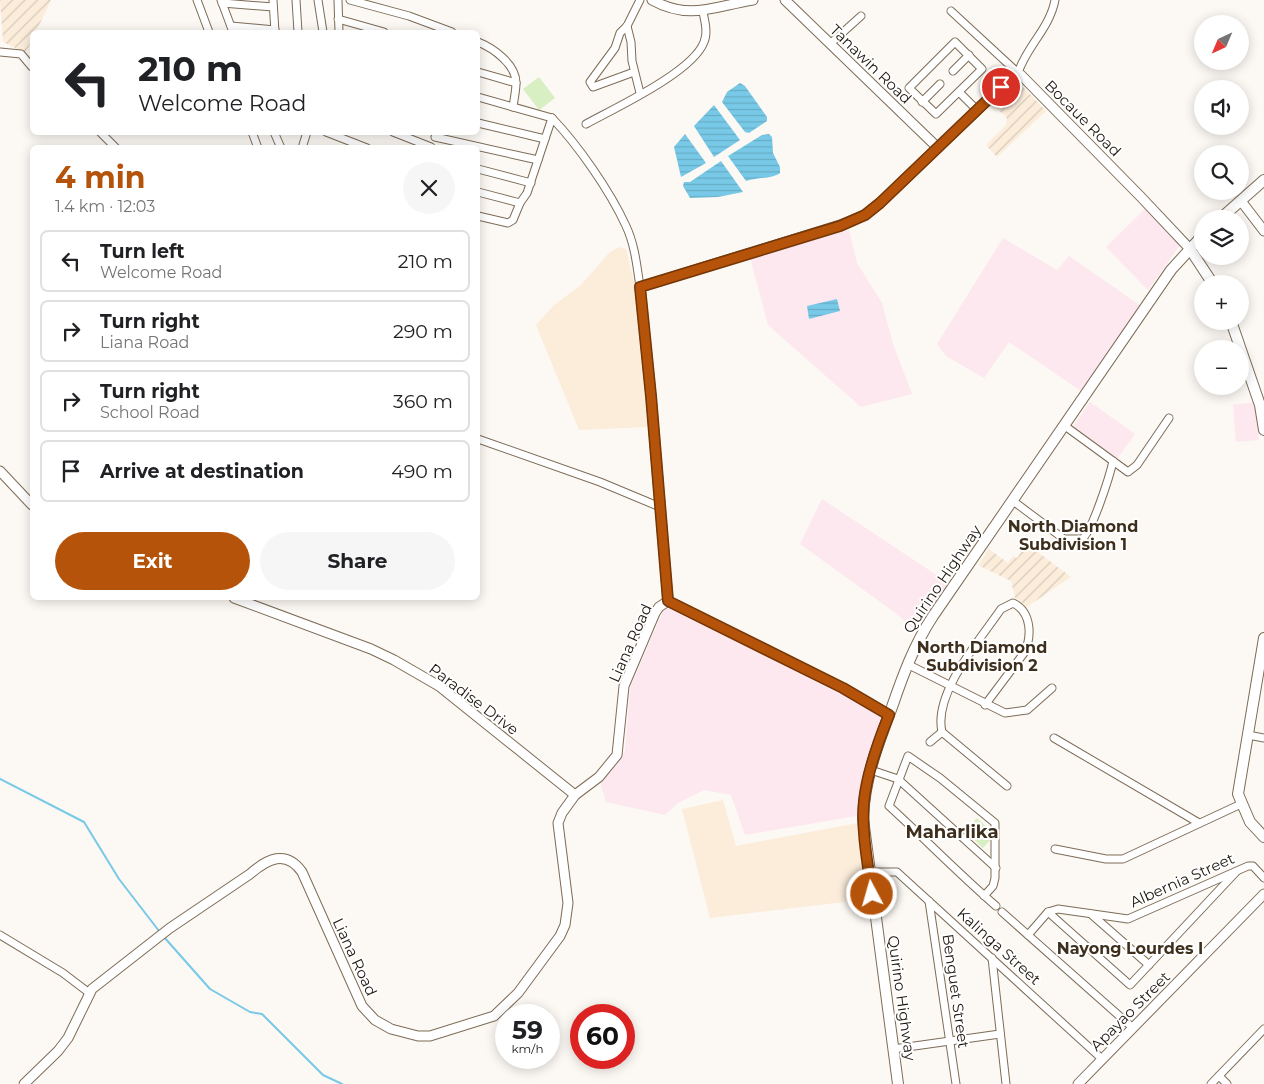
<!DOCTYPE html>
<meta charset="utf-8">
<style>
:root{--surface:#fff;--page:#f6f6f6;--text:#202124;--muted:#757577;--line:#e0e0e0;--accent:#b45309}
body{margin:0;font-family:Montserrat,sans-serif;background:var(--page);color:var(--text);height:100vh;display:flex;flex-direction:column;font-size:19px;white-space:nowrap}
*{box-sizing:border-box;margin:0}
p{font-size:16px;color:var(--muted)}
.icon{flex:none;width:28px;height:28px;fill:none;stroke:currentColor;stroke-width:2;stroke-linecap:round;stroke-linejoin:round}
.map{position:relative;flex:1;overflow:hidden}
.sheet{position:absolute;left:30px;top:145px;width:450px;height:455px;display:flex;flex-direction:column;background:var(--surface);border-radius:8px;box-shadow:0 2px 12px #0003}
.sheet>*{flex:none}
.banner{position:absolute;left:30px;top:30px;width:450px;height:105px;border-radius:8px;box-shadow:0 2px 12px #0003;background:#fff;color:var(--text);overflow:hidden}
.needle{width:32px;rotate:224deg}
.buttons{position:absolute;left:1194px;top:15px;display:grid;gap:10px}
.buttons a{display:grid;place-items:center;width:55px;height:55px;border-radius:50%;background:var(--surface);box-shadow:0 2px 12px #0003;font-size:25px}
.speed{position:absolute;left:495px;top:1004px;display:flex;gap:10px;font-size:25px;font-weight:700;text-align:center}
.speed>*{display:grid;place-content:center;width:65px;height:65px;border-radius:50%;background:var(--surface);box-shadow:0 2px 12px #0003;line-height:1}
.speed small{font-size:12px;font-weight:400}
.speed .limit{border:8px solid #d22;background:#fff;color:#111}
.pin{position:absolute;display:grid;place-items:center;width:42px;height:42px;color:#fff;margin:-21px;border:2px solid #fff;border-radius:50%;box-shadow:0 1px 5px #0007}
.me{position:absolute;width:55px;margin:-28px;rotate:354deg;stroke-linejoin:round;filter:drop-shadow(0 0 4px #0008)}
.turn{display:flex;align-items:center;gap:18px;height:105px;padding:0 25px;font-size:22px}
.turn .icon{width:65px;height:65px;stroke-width:2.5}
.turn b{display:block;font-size:35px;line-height:42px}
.round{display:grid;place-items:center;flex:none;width:52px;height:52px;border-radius:26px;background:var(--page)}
.head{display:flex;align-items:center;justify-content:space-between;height:85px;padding:0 25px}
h1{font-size:30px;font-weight:700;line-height:38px;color:var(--accent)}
.primary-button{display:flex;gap:10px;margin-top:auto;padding:10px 25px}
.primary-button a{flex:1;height:58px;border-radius:30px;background:var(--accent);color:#fff;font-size:20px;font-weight:700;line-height:58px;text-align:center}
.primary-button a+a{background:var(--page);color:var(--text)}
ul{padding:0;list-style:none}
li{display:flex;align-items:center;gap:15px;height:62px;margin:0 10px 8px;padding:0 15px;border:2px solid var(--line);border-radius:8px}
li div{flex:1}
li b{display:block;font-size:19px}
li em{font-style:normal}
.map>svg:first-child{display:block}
.commercial{fill:#fde8f0}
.industrial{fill:url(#industrial-furrows)}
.built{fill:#fceddb}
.pitch{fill:#d7efc2}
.water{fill:url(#water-rules)}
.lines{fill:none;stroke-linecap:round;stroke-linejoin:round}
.stream{stroke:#77c9e7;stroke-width:2}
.minor-casing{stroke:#7d6c57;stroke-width:9}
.tertiary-casing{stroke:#7d6c57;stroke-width:11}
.primary-casing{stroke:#7d6c57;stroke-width:12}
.minor{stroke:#fff;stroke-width:7}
.tertiary{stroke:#fff;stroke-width:9}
.primary{stroke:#fff;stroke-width:10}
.route-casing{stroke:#753606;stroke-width:12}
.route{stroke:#b45309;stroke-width:9}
.labels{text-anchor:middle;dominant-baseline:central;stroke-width:4;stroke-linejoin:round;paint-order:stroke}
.street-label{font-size:15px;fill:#1e170f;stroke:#fff}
.neighbourhood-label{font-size:16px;font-weight:bold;fill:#3e2f1d;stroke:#fff}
.quarter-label{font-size:18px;font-weight:bold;fill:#3e2f1d;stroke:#fff}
</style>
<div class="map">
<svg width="1264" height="1084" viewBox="0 0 1264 1084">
<defs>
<pattern id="industrial-furrows" width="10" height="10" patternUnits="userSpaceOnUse" patternTransform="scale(1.25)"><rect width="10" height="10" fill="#fceddb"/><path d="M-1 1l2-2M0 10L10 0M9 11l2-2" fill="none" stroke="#d8cabb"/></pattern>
<pattern id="water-rules" width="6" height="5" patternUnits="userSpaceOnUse" patternTransform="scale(1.25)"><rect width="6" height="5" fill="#77c9e7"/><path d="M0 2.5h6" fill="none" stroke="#66acc5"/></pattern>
</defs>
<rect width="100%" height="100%" fill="#fcf8f3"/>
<g class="commercial">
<path d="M1145 209 1180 245 1148 290 1106 247Z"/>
<path d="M849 230 857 263 882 303 893 344 912 394 861 407 768 325 750 257Z"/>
<path d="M1003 238 1057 270 1069 256 1141 306 1081 391 1009 342 984 378 946 356 937 344Z"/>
<path d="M1090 402 1135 434 1117 459 1072 428Z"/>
<path d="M1255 402 1259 440 1236 442 1233 405Z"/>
<path d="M822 499 950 584 917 632 897 614 800 544Z"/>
<path d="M666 604 882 714 863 815 745 835 731 795 704 790 678 803 665 815 606 802 600 782 625 751 630 687Z"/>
</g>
<g class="industrial">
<path d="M0 0H51L36 32H32V40L26 53 3 42Z"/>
<path d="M1017 84 1021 85 1046 111 997 157 986 145 1006 125 1007 118 993 105 1011 85Z"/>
<path d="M1027 544 1071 577 1025 608 1022 602 1015 598 1011 581 978 565 989 549 1008 563 1013 556 1017 558Z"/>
</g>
<g class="built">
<path d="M619 247 626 249 635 286 648 427 579 430 536 325 554 305 581 285 609 253Z"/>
<path d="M723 800 736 846 858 823 870 899 710 918 682 809Z"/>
</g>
<g class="pitch">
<path d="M539 77 555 98 539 110 523 89Z"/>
<path d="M977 818 995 835 983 848 965 831Z"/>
</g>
<g class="water">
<path d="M740 83 745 86 767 117V121L749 133 745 132 722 102 727 92Z"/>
<path d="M714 105 740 140 714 157 694 126Z"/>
<path d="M685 134 706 163 681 177 674 147Z"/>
<path d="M769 134 772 137 773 153 780 167V173C773 179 757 177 746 181L728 156 762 135Z"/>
<path d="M721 161 743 192 718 197 690 198 683 186 684 182H690Z"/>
<path d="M837 299 840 311 809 319 807 306Z"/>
</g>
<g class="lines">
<g class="stream">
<path d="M0 779 84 822 119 879 159 931"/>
<path d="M164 937 210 989 250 1012 262 1014 323 1075 342 1084"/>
</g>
<g class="minor-casing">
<g id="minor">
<path d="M197 0 209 32"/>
<path d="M221 0 233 32"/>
<path d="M273 0 275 32"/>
<path d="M296 0 298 32"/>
<path d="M318 0 323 32"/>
<path d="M338 0 339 32"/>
<path d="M350 0 409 16 452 32"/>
<path d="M222 3 273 7"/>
<path d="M951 11 1018 73C1026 47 1050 28 1055 0"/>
<path d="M338 19 384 32"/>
<path d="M231 26 275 30"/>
<path d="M627 26 631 42 632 61 640 93"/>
<path d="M478 42C493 48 516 64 516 83 516 91 514 99 513 107"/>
<path d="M955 42 982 69 936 114 909 88Z"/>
<path d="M831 43 861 16"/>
<path d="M0 52 21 54 32 67"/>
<path d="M953 71 969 55"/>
<path d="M478 72 516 83"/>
<path d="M634 72 593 87 590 82 615 48 620 33 627 26 640 0"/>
<path d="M960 93 977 110"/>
<path d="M478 97 552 118"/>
<path d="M922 102 940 84"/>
<path d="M552 118C578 145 610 191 626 226 635 245 637 267 640 287"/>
<path d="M478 123 545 139"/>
<path d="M586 124C615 108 693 72 704 42 708 33 705 22 703 12"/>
<path d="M100 132 116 148"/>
<path d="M252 132 258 148"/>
<path d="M274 132 281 148"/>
<path d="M326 132 367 148"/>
<path d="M393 132 431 147"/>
<path d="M435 137 538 160"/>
<path d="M302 148 307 132"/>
<path d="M478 169 531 183"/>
<path d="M478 192 520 203"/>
<path d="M478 216 508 223 513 220 520 203 527 193 552 118"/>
<path d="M1065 426 1128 472 1137 465 1169 418"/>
<path d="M478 439 600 482 660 507"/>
<path d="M1013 501 1064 539H1082C1092 532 1110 475 1113 461"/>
<path d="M907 664 1005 713 1027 710 1052 688"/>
<path d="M985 705 1024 653C1032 637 1032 612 1013 603L1001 609C980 640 933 693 942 732L1007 786"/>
<path d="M1248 735 1264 738"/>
<path d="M1054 738 1199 823"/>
<path d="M930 742 942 732"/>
<path d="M871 770 898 779 996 868"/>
<path d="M1055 849 1106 859H1123L1241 804"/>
<path d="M870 872H897L1102 1059"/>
<path d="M984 896 993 886 995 878V823L940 778 908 756 889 806C925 839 959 874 996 906"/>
<path d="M929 901 956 1084"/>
<path d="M1002 912 1133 1028"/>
<path d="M1048 912 1130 985 1236 872"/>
<path d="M1091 914 1149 965"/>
<path d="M0 935 63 973 88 992"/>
<path d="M1028 935 1048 912 1058 909 1128 919 1248 866H1253L1264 878"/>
<path d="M992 958 1006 1084"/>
<path d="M893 1049 1000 1034"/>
<path d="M1219 1076 1227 1084"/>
<path d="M1211 1084 1264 1029"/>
</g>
</g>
<g class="tertiary-casing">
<g id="tertiary">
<path d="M652 0C690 21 715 6 753 0"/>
<path d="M785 0 938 148"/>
<path d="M1241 201 1264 231"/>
<path d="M0 471 32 505"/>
<path d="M234 598 371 649 394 660 439 686 575 795"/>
<path d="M668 601 651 396 640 287 840 225 865 215 880 203 1016 73 1021 75 1140 196 1190 249"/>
<path d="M668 601 843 688 889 715"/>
<path d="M24 1084 58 1051 68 1038 92 989 170 928 250 874C267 859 286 849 302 872L362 1006 375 1020 391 1029 418 1036H430L494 1016 518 993 560 936 565 925 568 903 558 823 562 813 575 795 599 777 617 755 624 686 655 613 659 607 668 601"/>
<path d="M1078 1084 1264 894"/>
</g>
</g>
<g class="primary-casing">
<g id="primary">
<path d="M1220 219 1264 180"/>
<path d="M1190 249 1213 284"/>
<path d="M1231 321 1260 405 1264 430"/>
<path d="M1264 638 1238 794 1250 822 1264 837"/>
<path d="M898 1084 863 819C864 780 878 744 892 707 903 675 914 645 933 616L1171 270 1202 236"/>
</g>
</g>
<use href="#minor" class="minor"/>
<use href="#tertiary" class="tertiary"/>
<use href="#primary" class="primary"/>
</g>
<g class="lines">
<g class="route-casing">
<path id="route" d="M872 894C868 866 861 829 864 801 867 772 878 742 889 715L843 688 668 601 651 396 640 287 840 226 865 215 880 203 1001 87"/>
</g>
<use href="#route" class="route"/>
</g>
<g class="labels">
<g class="street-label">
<text transform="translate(871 64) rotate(44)">Tanawin Road</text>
<text transform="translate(1083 118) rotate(45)">Bocaue Road</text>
<text transform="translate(942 579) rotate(-56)">Quirino Highway</text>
<text transform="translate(630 643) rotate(-66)">Liana Road</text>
<text transform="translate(474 699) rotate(37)">Paradise Drive</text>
<text transform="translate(1182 880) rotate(-24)">Albernia Street</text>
<text transform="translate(999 946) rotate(42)">Kalinga Street</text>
<text transform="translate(355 957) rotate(65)">Liana Road</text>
<text transform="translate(956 991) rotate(82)">Benguet Street</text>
<text transform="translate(902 998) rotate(82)">Quirino Highway</text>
<text transform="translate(1130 1011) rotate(-45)">Apayao Street</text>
</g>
<g class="neighbourhood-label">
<text x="1073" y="526">North Diamond<tspan x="1073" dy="18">Subdivision 1</tspan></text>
<text x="982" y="647">North Diamond<tspan x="982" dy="18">Subdivision 2</tspan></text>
<text x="1130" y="948">Nayong Lourdes I</text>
</g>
<g class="quarter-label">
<text x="952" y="832">Maharlika</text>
</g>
</g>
</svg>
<div class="buttons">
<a><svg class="needle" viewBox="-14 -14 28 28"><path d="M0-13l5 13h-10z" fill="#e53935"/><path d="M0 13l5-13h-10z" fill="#757577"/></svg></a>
<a><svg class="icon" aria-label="sound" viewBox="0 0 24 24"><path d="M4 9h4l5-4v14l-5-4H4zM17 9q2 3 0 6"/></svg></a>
<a><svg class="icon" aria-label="search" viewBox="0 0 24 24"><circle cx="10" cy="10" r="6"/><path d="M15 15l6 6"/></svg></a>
<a><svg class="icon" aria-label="layers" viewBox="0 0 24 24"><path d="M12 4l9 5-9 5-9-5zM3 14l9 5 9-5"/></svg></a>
<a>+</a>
<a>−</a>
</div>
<div class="speed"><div>59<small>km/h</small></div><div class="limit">60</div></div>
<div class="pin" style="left:1001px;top:87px;background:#d93025"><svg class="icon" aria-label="arrive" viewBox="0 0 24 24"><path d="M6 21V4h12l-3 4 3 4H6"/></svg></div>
<svg class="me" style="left:872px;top:894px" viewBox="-20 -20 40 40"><circle r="17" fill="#b45309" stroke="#fff" stroke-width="3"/><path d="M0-11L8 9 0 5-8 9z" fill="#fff"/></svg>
<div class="banner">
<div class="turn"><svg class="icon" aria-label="left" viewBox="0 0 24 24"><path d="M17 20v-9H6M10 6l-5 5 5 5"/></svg><div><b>210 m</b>Welcome Road</div></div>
</div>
<section class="sheet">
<div class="head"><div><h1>4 min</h1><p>1.4 km · 12:03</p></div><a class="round"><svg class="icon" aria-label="close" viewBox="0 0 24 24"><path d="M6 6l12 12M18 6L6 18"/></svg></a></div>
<ul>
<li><svg class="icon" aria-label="left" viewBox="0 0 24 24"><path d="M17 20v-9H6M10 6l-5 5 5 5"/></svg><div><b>Turn left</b><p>Welcome Road</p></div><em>210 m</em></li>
<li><svg class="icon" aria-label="right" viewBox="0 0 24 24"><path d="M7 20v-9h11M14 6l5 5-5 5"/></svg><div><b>Turn right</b><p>Liana Road</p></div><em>290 m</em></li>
<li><svg class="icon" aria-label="right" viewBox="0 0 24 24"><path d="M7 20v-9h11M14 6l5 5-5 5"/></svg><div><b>Turn right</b><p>School Road</p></div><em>360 m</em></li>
<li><svg class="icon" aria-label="arrive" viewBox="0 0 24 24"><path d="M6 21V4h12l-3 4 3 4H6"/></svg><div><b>Arrive at destination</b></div><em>490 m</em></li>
</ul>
<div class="primary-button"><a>Exit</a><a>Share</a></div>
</section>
</div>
